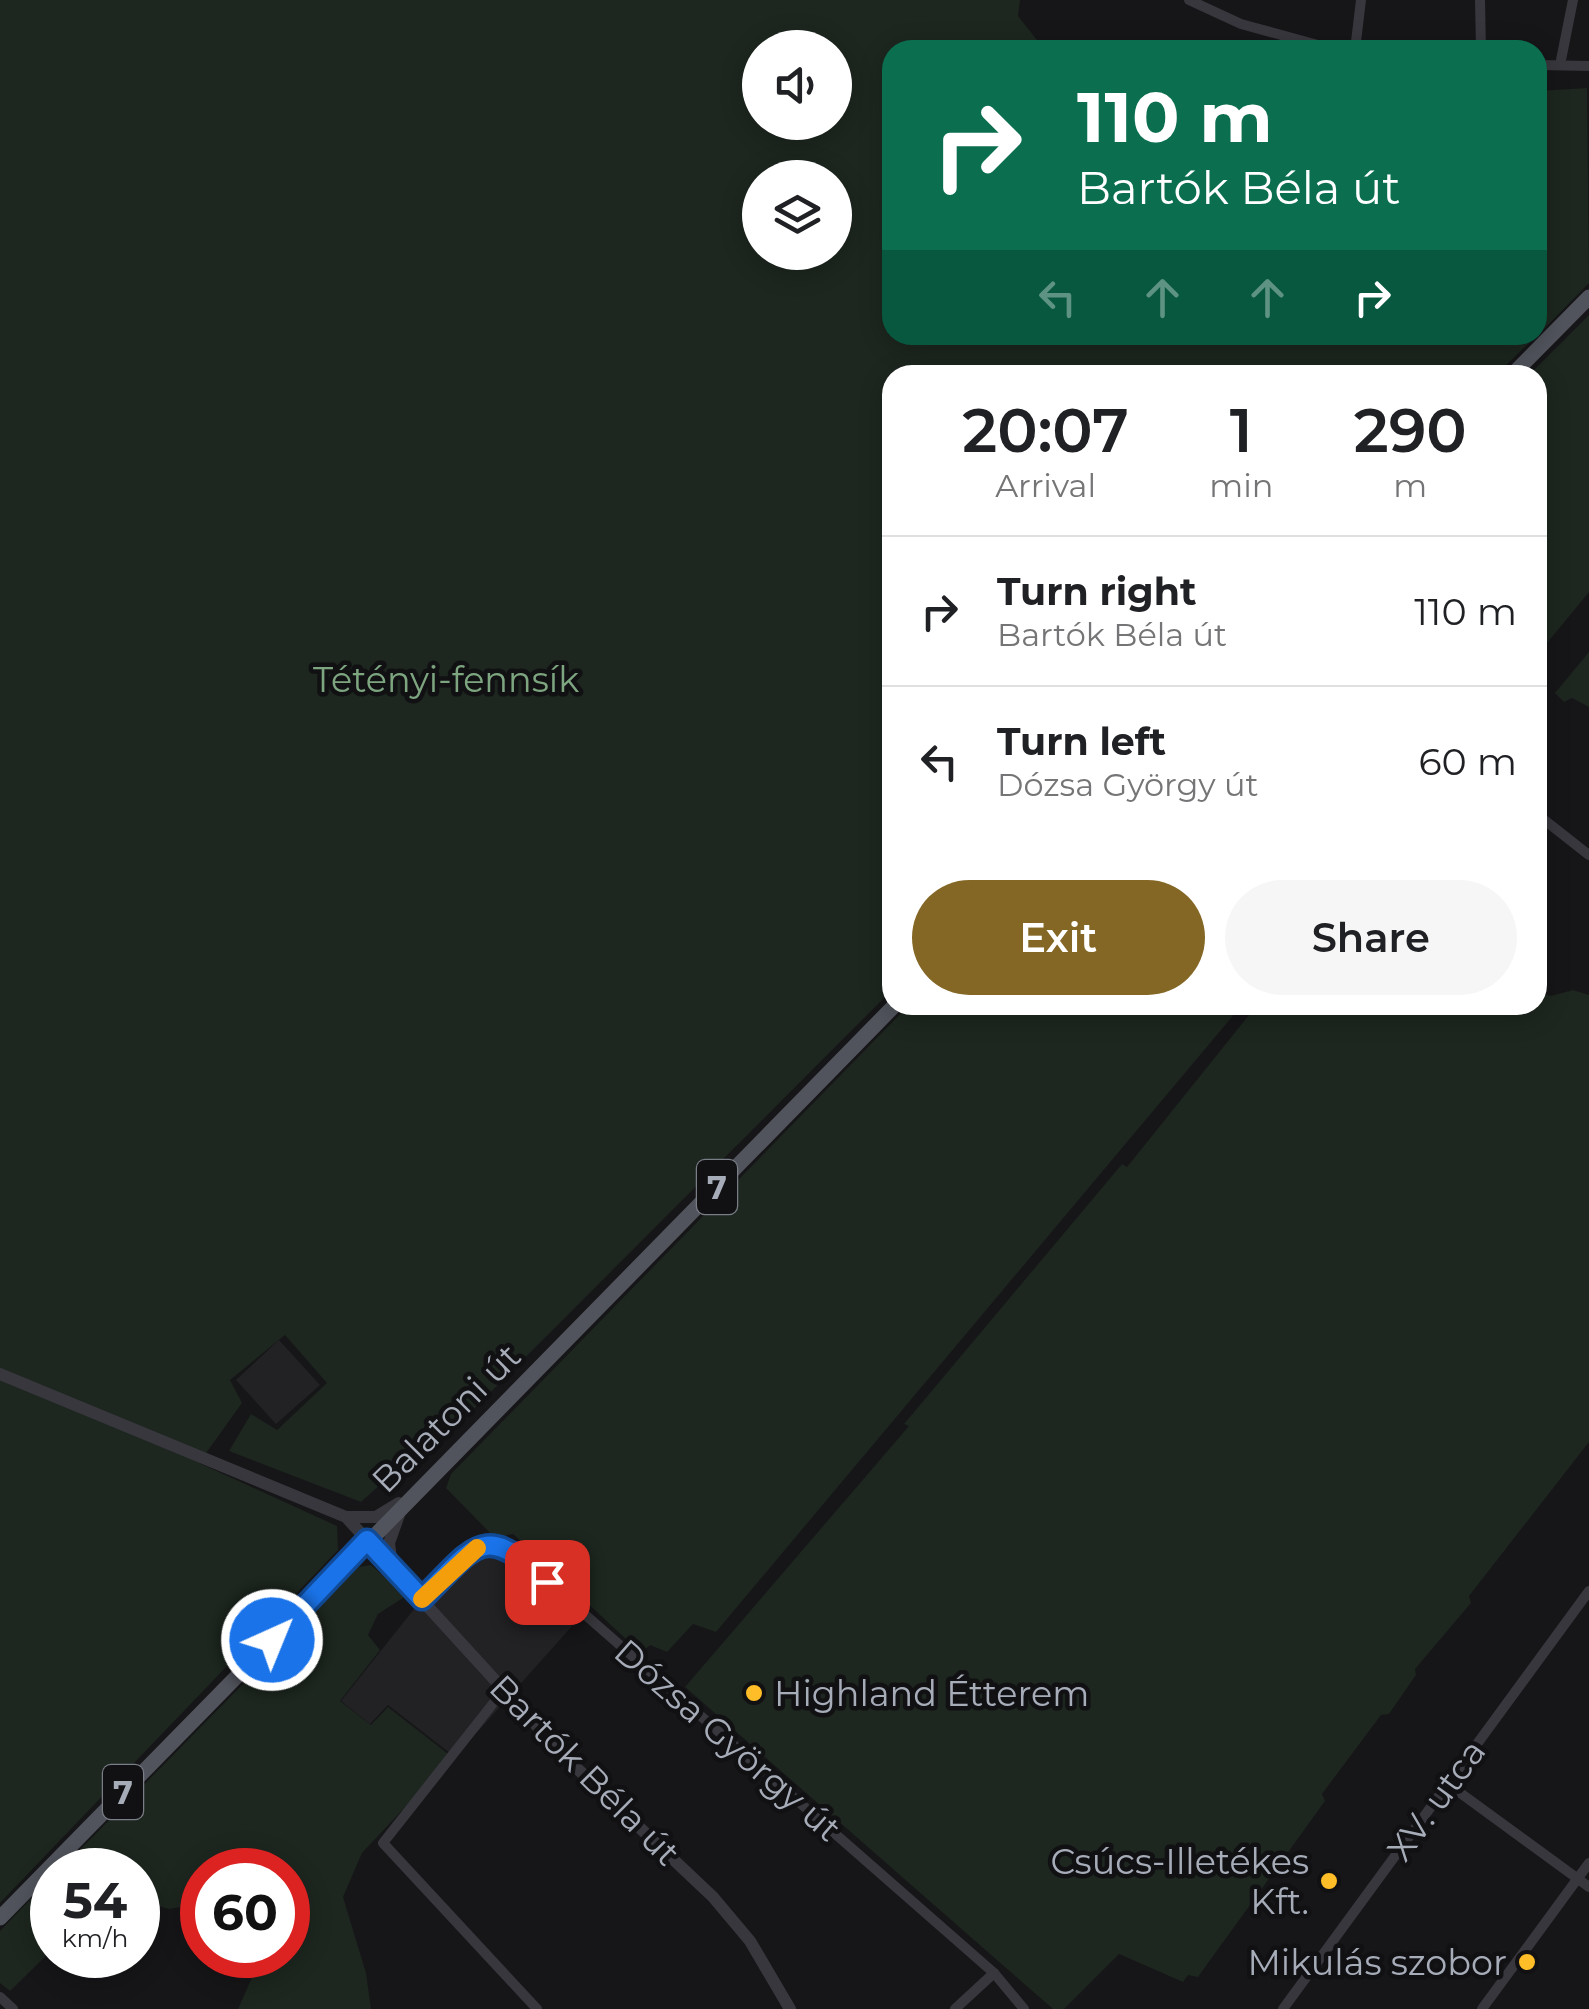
<!DOCTYPE html>
<meta charset="utf-8">
<style>
:root{--surface:#fff;--page:#f6f6f6;--text:#202124;--muted:#757577;--line:#e0e0e0;--accent:#846725}
body{margin:0;font-family:Montserrat,sans-serif;background:var(--page);color:var(--text);height:100vh;display:flex;flex-direction:column;font-size:38px;white-space:nowrap}
*{box-sizing:border-box;margin:0}
p{font-size:32px;color:var(--muted)}
.icon{flex:none;width:55px;height:55px;fill:none;stroke:currentColor;stroke-width:2;stroke-linecap:round;stroke-linejoin:round}
.map{position:relative;flex:1;overflow:hidden}
.drawer{position:absolute;left:882px;top:365px;width:665px;height:650px;display:flex;flex-direction:column;background:var(--surface);border-radius:30px;box-shadow:0 5px 25px #0003}
.drawer>*{flex:none}
.banner{position:absolute;left:882px;top:40px;width:665px;height:305px;border-radius:30px;box-shadow:0 5px 25px #0003;background:#0b6e4f;color:#fff;overflow:hidden}
.controls{position:absolute;left:742px;top:30px;display:grid;gap:20px}
.controls a{display:grid;place-items:center;width:110px;height:110px;border-radius:50%;background:var(--surface);box-shadow:0 5px 25px #0003;font-size:50px}
.speed{position:absolute;left:30px;top:1848px;display:flex;gap:20px;font-size:50px;font-weight:700;text-align:center}
.speed>*{display:grid;place-content:center;width:130px;height:130px;border-radius:50%;background:var(--surface);box-shadow:0 5px 25px #0003;line-height:1}
.speed small{font-size:25px;font-weight:400}
.speed .limit{border:15px solid #d22;background:#fff;color:#111}
.pin{position:absolute;display:grid;place-items:center;width:85px;height:85px;color:#fff;margin:-42px;border-radius:20px;box-shadow:0 5px 15px #0006}
.me{position:absolute;width:110px;margin:-55px;rotate:44deg;stroke-linejoin:round;filter:drop-shadow(0 0 8px #0008)}
.turn{display:flex;align-items:center;gap:35px;height:210px;padding:0 30px;font-size:45px}
.turn .icon{width:130px;height:130px;stroke-width:2.5}
.turn b{display:block;font-size:70px;line-height:85px}
.lanes{display:flex;align-items:center;height:95px;padding:0 30px;background:#0003;justify-content:center;gap:50px;direction:ltr}
.lanes .off{opacity:.35}
.eta{display:flex;justify-content:space-evenly;align-items:center;height:170px;text-align:center}
.eta b{font-size:60px;font-weight:600;line-height:70px}
.primary-button{display:flex;gap:20px;margin-top:auto;padding:20px 30px}
.primary-button a{flex:1;height:115px;border-radius:60px;background:var(--accent);color:#fff;font-size:40px;font-weight:600;line-height:115px;text-align:center}
.primary-button a+a{background:var(--page);color:var(--text)}
ul{padding:0;list-style:none}
li{display:flex;align-items:center;gap:30px;height:150px;padding:0 30px;border-top:2px solid var(--line)}
li div{flex:1}
li b{display:block;font-size:38px}
li em{font-style:normal}
.map>svg:first-child{display:block}
.built{fill:#222225}
.green{fill:#1d261f;fill-rule:evenodd}
.lines{fill:none;stroke-linecap:round;stroke-linejoin:round}
.minor{stroke:#37373d;stroke-width:10}
.tertiary{stroke:#37373d;stroke-width:12}
.primary{stroke:#52545d;stroke-width:15}
.route-casing{stroke:#114b97;stroke-width:25}
.route{stroke:#1a73e8;stroke-width:18}
.slow{stroke:#f59e0b;stroke-width:18}
.poi-dot{fill:#ffbd27;stroke:#111113;stroke-width:4}
.labels{text-anchor:middle;dominant-baseline:central;stroke-width:9;stroke-linejoin:round;paint-order:stroke}
.shield{fill:#111113;stroke:#7a7e87;stroke-width:2.5}
.shield-label{font-size:32px;font-weight:bold;fill:#a7acb9}
.park-label{font-size:35px;fill:#7da580;stroke:#111113}
.street-label{font-size:35px;fill:#a7acb9;stroke:#111113}
.poi-label{font-size:35px;fill:#a7acb9;stroke:#111113;text-anchor:end}
</style>
<div class="map">
<svg width="1589" height="2009" viewBox="0 0 1589 2009">
<rect width="100%" height="100%" fill="#161618"/>
<g class="built">
<path d="M279 1340 320 1385 276 1424 236 1380Z"/>
<path d="M499 1545 582 1615 455 1757 388 1705 370 1724 341 1701 422 1599 465 1556Z"/>
</g>
<g class="green">
<path d="M0 0H1020L1018 16 1045 50H892V335H1537L1496 375H892V990L425 1458 417 1452 361 1502 229 1451 251 1414 277 1430 327 1383 285 1335 230 1380 242 1403 199 1463 337 1526 338 1550 0 1903ZM760 48H835V122H760ZM760 178H835V252H760Z"/>
<path d="M1587 88 1589 283 1538 335V91Z"/>
<path d="M1589 315V592L1538 654V375H1529Z"/>
<path d="M1589 652V707L1572 698 1564 702 1555 693Z"/>
<path d="M1573 990 1589 995V1442L1469 1596 1471 1603 1415 1669 1416 1675 1389 1714 1381 1715 1322 1794 1325 1801 1198 1977 1188 1975 1183 1982 1119 1954 1064 2009H1053L685 1687 909 1426 904 1424 1122 1164 1127 1167 1257 1005H1538V992L1551 996Z"/>
<path d="M909 1005H1242L716 1632 693 1624 667 1652 650 1645 641 1653 513 1534 495 1538 446 1488 451 1474Z"/>
<path d="M371 1565 406 1596 378 1614 368 1635 380 1650 340 1701 371 1725 388 1707 452 1757 362 1853 343 1897 366 1973 371 2009H238L262 1955H288V1870H202V1903L169 1909 138 1900V1870H60L358 1567Z"/>
<path d="M52 1877V1950L10 1991 0 1983V1931Z"/>
</g>
<g class="lines">
<g class="minor">
<path d="M1189 0 1241 24 1336 50"/>
<path d="M1480 0 1481 50"/>
<path d="M1355 50 1361 0"/>
<path d="M1538 65 1589 66"/>
<path d="M1560 65 1573 0"/>
<path d="M1538 815 1589 855"/>
<path d="M422 1599C446 1575 471 1536 509 1548L994 1973 1024 2009"/>
<path d="M506 1695 495 1701 383 1843 537 2009"/>
<path d="M1448 1784 1589 1887"/>
<path d="M0 1997 13 2009"/>
<path d="M955 2009 994 1973"/>
<path d="M1283 2009 1589 1591"/>
<path d="M1482 2009 1589 1863"/>
</g>
<g class="tertiary">
<path d="M0 1374 346 1517 566 1758 713 1897 750 1941 790 2009"/>
<path d="M346 1517H376L399 1503"/>
<path d="M392 1565 389 1543 400 1512"/>
</g>
<g class="primary">
<path d="M1512 375 1589 297"/>
<path d="M0 1918 895 1005"/>
</g>
</g>
<g class="lines">
<g class="route-casing">
<path id="route" d="M272 1640 367 1540 422 1599C476 1545 484 1520 547 1582"/>
</g>
<use href="#route" class="route"/>
<path class="slow" d="M422 1599 477 1548"/>
</g>
<g class="poi-dot">
<circle cx="754" cy="1693" r="10"/>
<circle cx="1329" cy="1881" r="10"/>
<circle cx="1527" cy="1962" r="10"/>
</g>
<g class="labels">
<g class="shield">
<rect x="697" y="1160" width="40" height="54" rx="8"/>
<rect x="103" y="1765" width="40" height="54" rx="8"/>
</g>
<g class="shield-label">
<text x="717" y="1187">7</text>
<text x="123" y="1792">7</text>
</g>
<g class="park-label">
<text x="446" y="679">Tétényi-fennsík</text>
</g>
<g class="street-label">
<text transform="translate(446 1418) rotate(-45)">Balatoni út</text>
<text transform="translate(728 1740) rotate(41)">Dózsa György út</text>
<text transform="translate(585 1770) rotate(45)">Bartók Béla út</text>
<text transform="translate(1436 1800) rotate(-54)">XV. utca</text>
</g>
<g class="poi-label">
<text x="774" y="1693" text-anchor="start">Highland Étterem</text>
<text x="1309" y="1861">Csúcs-Illetékes<tspan x="1309" dy="40">Kft.</tspan></text>
<text x="1507" y="1962">Mikulás szobor</text>
</g>
</g>
</svg>
<div class="controls">
<a><svg class="icon" aria-label="sound" viewBox="0 0 24 24"><path d="M4 9h4l5-4v14l-5-4H4zM17 9q2 3 0 6"/></svg></a>
<a><svg class="icon" aria-label="layers" viewBox="0 0 24 24"><path d="M12 4l9 5-9 5-9-5zM3 14l9 5 9-5"/></svg></a>
</div>
<div class="speed"><div>54<small>km/h</small></div><div class="limit">60</div></div>
<div class="pin" style="left:547px;top:1582px;background:#d93025"><svg class="icon" aria-label="arrive" viewBox="0 0 24 24"><path d="M6 21V4h12l-3 4 3 4H6"/></svg></div>
<svg class="me" style="left:272px;top:1640px" viewBox="-20 -20 40 40"><circle r="17" fill="#1a73e8" stroke="#fff" stroke-width="3"/><path d="M0-11L8 9 0 5-8 9z" fill="#fff"/></svg>
<div class="banner">
<div class="turn"><svg class="icon" aria-label="right" viewBox="0 0 24 24"><path d="M7 20v-9h11M14 6l5 5-5 5"/></svg><div><b>110 m</b>Bartók Béla út</div></div>
<div class="lanes"><svg class="icon off" aria-label="left" viewBox="0 0 24 24"><path d="M17 20v-9H6M10 6l-5 5 5 5"/></svg><svg class="icon off" aria-label="ahead" viewBox="0 0 24 24"><path d="M12 20V5M6 11l6-6 6 6"/></svg><svg class="icon off" aria-label="ahead" viewBox="0 0 24 24"><path d="M12 20V5M6 11l6-6 6 6"/></svg><svg class="icon" aria-label="right" viewBox="0 0 24 24"><path d="M7 20v-9h11M14 6l5 5-5 5"/></svg></div>
</div>
<section class="drawer">
<div class="eta">
<div><b>20:07</b><p>Arrival</p></div>
<div><b>1</b><p>min</p></div>
<div><b>290</b><p>m</p></div>
</div>
<ul>
<li><svg class="icon" aria-label="right" viewBox="0 0 24 24"><path d="M7 20v-9h11M14 6l5 5-5 5"/></svg><div><b>Turn right</b><p>Bartók Béla út</p></div><em>110 m</em></li>
<li><svg class="icon" aria-label="left" viewBox="0 0 24 24"><path d="M17 20v-9H6M10 6l-5 5 5 5"/></svg><div><b>Turn left</b><p>Dózsa György út</p></div><em>60 m</em></li>
</ul>
<div class="primary-button"><a>Exit</a><a>Share</a></div>
</section>
</div>
